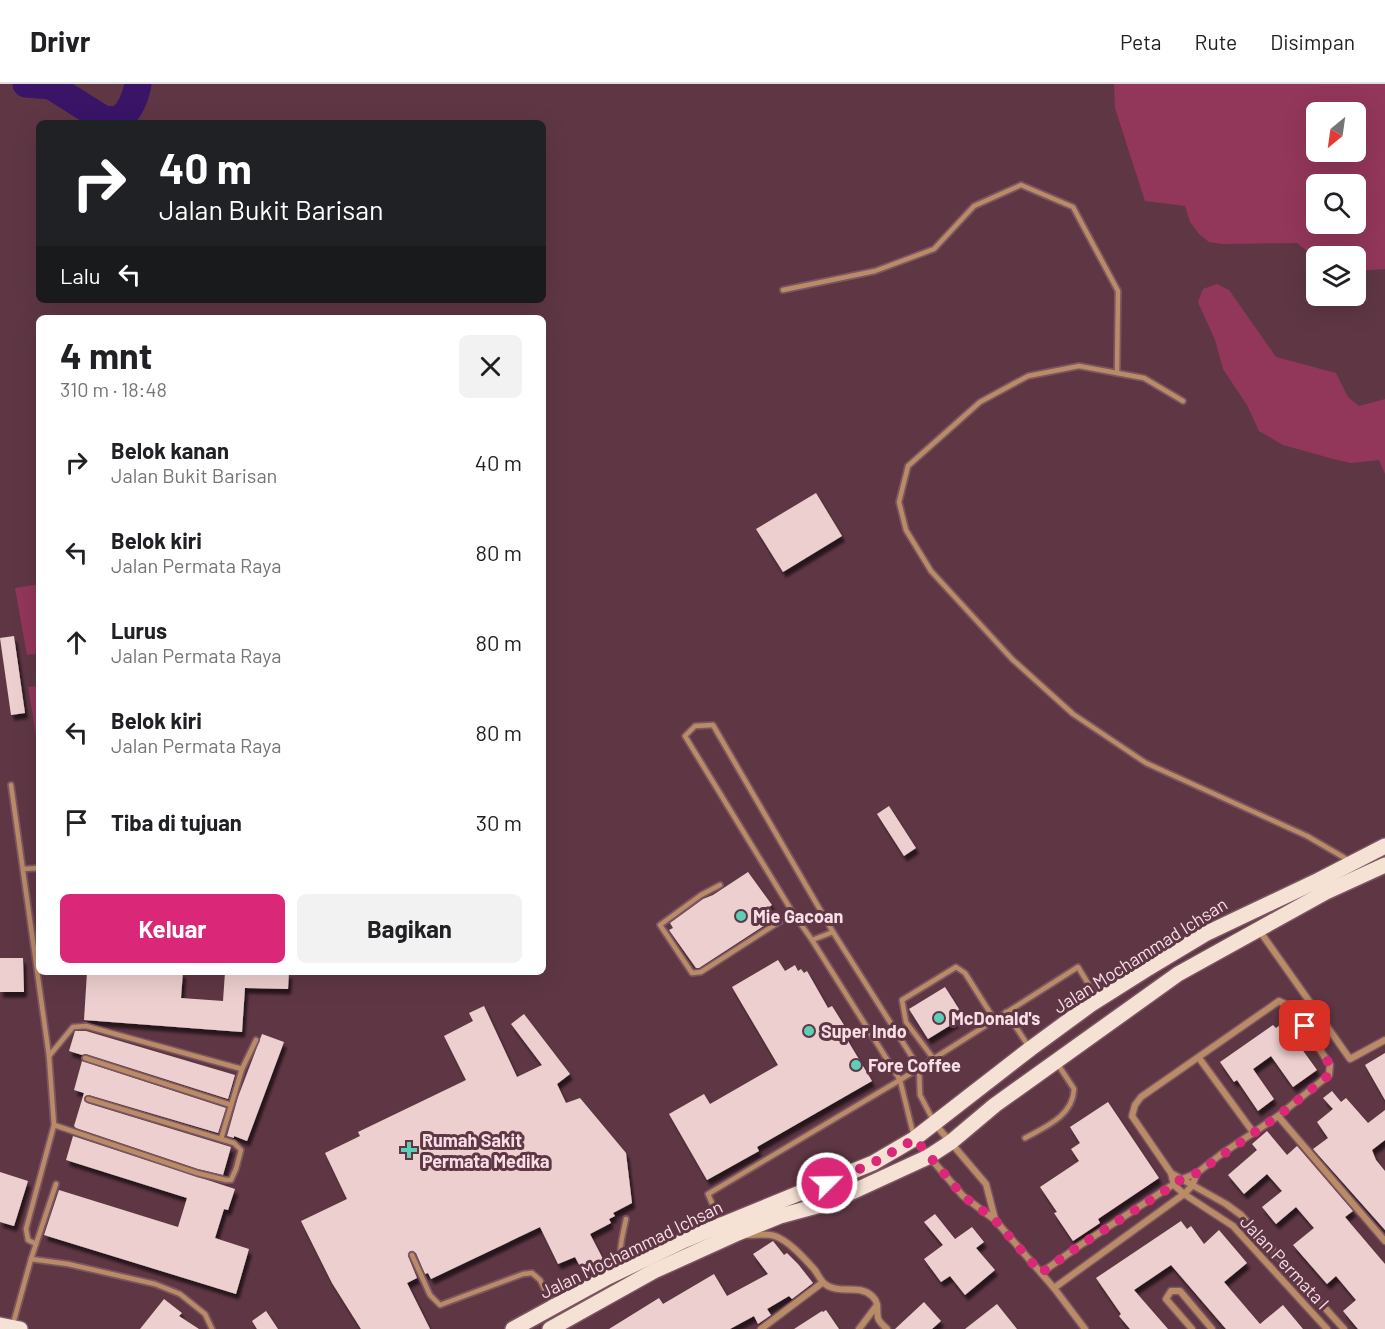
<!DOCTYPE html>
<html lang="id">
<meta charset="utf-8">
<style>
:root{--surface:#fff;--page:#f2f2f2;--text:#202124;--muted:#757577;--line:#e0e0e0;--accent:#db2777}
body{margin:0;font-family:Barlow,sans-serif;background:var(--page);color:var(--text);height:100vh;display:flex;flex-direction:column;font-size:22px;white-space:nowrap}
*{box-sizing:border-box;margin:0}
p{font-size:20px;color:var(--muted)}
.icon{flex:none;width:33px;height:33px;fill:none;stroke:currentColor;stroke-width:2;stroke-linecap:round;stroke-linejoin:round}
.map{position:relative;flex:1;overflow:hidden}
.details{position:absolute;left:36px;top:231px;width:510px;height:660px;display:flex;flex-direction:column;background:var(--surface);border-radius:9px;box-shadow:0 6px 24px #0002}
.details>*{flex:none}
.banner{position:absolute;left:36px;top:36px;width:510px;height:183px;border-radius:9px;box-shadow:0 6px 24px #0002;background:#202124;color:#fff;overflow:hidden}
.needle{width:39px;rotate:209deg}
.fabs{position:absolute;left:1306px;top:18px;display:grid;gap:12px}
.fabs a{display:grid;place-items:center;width:60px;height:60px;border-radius:9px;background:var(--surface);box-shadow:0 6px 24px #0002;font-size:30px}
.pin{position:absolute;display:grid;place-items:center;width:51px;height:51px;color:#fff;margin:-26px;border-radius:12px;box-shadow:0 3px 9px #0006}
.me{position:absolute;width:66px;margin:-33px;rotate:67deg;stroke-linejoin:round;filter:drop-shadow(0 0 4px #0008)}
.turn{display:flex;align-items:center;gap:21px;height:126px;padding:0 24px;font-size:27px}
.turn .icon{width:78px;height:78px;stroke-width:2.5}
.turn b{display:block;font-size:42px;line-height:51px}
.then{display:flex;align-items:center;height:57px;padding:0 24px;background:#0003;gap:12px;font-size:22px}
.round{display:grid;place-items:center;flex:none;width:63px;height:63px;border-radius:9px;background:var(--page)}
.headline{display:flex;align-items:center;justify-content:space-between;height:102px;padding:0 24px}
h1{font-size:36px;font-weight:700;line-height:45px}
.cta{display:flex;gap:12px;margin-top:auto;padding:12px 24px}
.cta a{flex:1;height:69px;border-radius:9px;background:var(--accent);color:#fff;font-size:24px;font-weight:700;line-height:69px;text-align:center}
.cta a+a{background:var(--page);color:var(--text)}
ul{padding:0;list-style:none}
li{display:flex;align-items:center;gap:18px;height:90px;padding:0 24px}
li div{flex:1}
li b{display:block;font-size:22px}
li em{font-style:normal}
header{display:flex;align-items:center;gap:36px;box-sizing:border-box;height:84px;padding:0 30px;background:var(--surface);border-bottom:2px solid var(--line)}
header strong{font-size:28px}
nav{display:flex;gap:33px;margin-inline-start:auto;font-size:21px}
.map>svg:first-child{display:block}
.green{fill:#92375a;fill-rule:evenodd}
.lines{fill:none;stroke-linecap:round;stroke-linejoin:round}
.river{stroke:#3a1467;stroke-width:27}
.building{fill:#edcfcf;filter:url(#shadow)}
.service-casing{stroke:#7b5561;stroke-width:8}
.minor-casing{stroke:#7b5561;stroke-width:9}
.primary-casing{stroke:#7b5561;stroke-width:18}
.service{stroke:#b98b67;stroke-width:4.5}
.minor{stroke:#b98b67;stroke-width:6}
.primary{stroke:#f5e2d4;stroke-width:15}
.route{stroke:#db2777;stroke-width:10;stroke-dasharray:0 18}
.poi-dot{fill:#5dceb8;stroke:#5f3744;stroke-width:2}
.labels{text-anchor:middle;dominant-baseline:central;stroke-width:6;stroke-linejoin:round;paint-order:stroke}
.poi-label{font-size:18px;font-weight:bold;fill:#f8dee5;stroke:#5f3744;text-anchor:start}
.street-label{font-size:18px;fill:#f8dee5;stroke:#5f3744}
</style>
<header>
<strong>Drivr</strong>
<nav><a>Peta</a><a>Rute</a><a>Disimpan</a></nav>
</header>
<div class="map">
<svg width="1385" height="1245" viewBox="0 0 1385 1245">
<defs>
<filter id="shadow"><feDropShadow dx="3" dy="5.5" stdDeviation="1.5" flood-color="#0009"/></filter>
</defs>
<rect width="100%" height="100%" fill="#5f3744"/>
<g class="green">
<path d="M1114 0H1385V185L1356 187V172H1317V175L1297 159 1223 160 1209 158 1199 150 1190 138 1185 122 1145 117 1115 24ZM1317 28H1356V68H1317ZM1317 100H1356V140H1317Z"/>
<path d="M1217 200 1229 206 1276 273 1336 289 1348 313 1359 322 1385 315V390L1379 376 1351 379 1337 376 1283 361 1259 347 1247 321 1223 285 1215 256 1198 218 1203 205Z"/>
<path d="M39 500V569L27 571 15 504Z"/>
<path d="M39 602V669L28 603Z"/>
</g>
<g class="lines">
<path class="river" d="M26 0 51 2 105 36 121 35C131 24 135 15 138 0"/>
</g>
<g class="building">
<path d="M816 409 842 452 783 488 756 445Z"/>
<path d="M14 552 25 629 11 631 0 554Z"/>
<path d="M889 722 916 764 904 772 877 730Z"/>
<path d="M748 788 772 821 769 823 776 834 699 884H696L669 846 673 844 670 839 703 815 713 811Z"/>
<path d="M0 874H23L24 908H0Z"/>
<path d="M778 876 785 887 795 881 798 887 801 885 804 889 807 887 828 924 832 922 849 949 845 952 872 997 757 1063 759 1067 707 1096 669 1030 704 1010 710 1020 778 981 732 903Z"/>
<path d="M87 888H183L181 914 223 917 225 888 289 889 288 905 245 904 242 948 84 936Z"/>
<path d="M945 903 964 933 928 955 909 925Z"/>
<path d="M484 922 517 993 542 981 511 940 524 930 570 990 557 1000 566 1019 580 1014 626 1069 632 1119 613 1129 615 1132 609 1135 611 1139 590 1150 603 1175 582 1186 575 1173 558 1180 540 1143 431 1195 428 1189 425 1190 416 1169 410 1167 408 1172 417 1194 407 1199 430 1245H361L332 1199 301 1137 347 1115 325 1069 360 1052 358 1048 466 996 444 952 473 937 469 929Z"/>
<path d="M1283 939 1317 986 1293 1003 1271 972 1253 985 1274 1015 1258 1027 1237 996 1234 998 1220 978 1273 941 1276 944Z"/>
<path d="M75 947H86L235 991 228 1015 86 970 82 971 69 967Z"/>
<path d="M262 950 284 958 247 1057 234 1052V1054L227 1052 238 1013Z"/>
<path d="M1385 969V1016L1365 981Z"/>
<path d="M82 977 226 1024 218 1049 89 1011 84 1014 87 1019 231 1063 223 1091 198 1085 76 1044 74 1042 84 1009 74 1006Z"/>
<path d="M1332 1007 1341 1018 1346 1014 1368 1039 1385 1026V1056L1372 1066 1376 1076 1385 1087V1146L1313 1065 1328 1054 1317 1038 1333 1025 1323 1014Z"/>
<path d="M1108 1018 1159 1094 1098 1135 1100 1139 1073 1157 1054 1129 1057 1128 1040 1103 1079 1077 1071 1065 1080 1059 1070 1043Z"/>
<path d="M1267 1047 1287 1071 1297 1062 1353 1127 1345 1133 1385 1180V1245H1358L1343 1227 1356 1216 1336 1192 1327 1200 1293 1161 1314 1144 1296 1123 1276 1140 1262 1123 1282 1107 1267 1090 1244 1110 1228 1091 1257 1066 1252 1060Z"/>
<path d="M73 1052 235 1105 228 1126 224 1125 215 1154 249 1165 236 1210 44 1151 59 1106 178 1143 187 1114 66 1076Z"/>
<path d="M0 1088 28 1097 14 1142 0 1138Z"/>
<path d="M935 1130 955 1155 972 1143 984 1158 976 1164 995 1186 965 1211 950 1192 941 1198 924 1175 943 1161 924 1138Z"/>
<path d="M1181 1137 1187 1145 1191 1142 1204 1160 1219 1146 1247 1179 1224 1198 1260 1240 1283 1221 1303 1245H1226L1171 1181 1134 1206 1168 1245H1130L1119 1232 1121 1230 1096 1194Z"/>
<path d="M773 1157 784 1171 787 1169 798 1180 813 1199 792 1215 789 1212 767 1225 771 1231 758 1240 754 1232 730 1245H609L659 1214 663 1220 714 1190 727 1212 768 1190 753 1170Z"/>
<path d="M164 1215 182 1229 179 1232 199 1245H140Z"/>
<path d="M924 1218 941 1237 932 1245H895Z"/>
<path d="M997 1220 1017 1245H965Z"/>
<path d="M826 1226 839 1245H794L822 1227 823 1228Z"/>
<path d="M266 1227 278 1245H257L252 1237Z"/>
</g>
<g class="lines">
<g class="service-casing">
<g id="service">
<path d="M783 206 875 187 934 165 974 122 1021 101 1073 123 1118 207 1117 289"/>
<path d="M1183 317 1144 294 1079 282 1028 292 980 318 908 382 899 418 906 446 931 487 1012 575 1073 630 1146 679 1307 752 1350 777"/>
<path d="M11 701 49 972 54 1041 26 1145 28 1156 36 1160 31 1175"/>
<path d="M23 785 39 784"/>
<path d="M720 801 701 811 660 841 692 889 701 888 793 829"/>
<path d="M812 856 833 848"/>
<path d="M1006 928 1029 963"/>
<path d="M49 972 73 943 86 942 242 985"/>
<path d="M85 974 231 1021"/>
<path d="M933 974 906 938 902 916 956 883 965 889 994 935"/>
<path d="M54 1041 197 1089 226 1096H231L236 1085 241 1066 234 1059 88 1015"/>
<path d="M914 1053 900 996 812 856 793 829 685 652 695 642 713 641 833 848 919 984 920 1011 933 1036"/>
<path d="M1025 1054C1045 1043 1073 1032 1074 1005L1057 979"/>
<path d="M221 1055 242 985 256 956"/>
<path d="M720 1138 708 1110 900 996 1078 883 1097 914"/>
<path d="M36 1160 56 1100"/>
<path d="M412 1171 430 1211 440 1221 523 1190 532 1189 540 1196 552 1220"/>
<path d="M623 1184C617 1169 623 1150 626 1135"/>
<path d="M13 1240 31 1175 68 1180 155 1200 180 1210 205 1230 212 1245"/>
</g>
</g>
<g class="minor-casing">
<g id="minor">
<path d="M1259 846 1350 975 1385 956"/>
<path d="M1199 974 1253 1048"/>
<path d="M1278 1032 1385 1157"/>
<path d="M935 1040 986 1100 995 1135"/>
<path d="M915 1056 963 1112 995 1136 1054 1204 1085 1245"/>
<path d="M1171 1089 1226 1120 1241 1131 1344 1245"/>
<path d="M747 1151C756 1151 766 1149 775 1152 789 1157 804 1174 814 1185 819 1191 820 1198 828 1202 842 1210 859 1200 872 1212 880 1219 876 1226 878 1234 879 1238 884 1242 887 1245"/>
<path d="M1041 1189 1079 1162 1180 1096 1197 1089"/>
<path d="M1054 1204 1184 1110 1192 1102 1197 1089 1220 1071 1278 1032 1329 991 1330 981 1292 923 1279 917 1141 1013 1135 1021 1132 1032 1171 1089 1174 1101 1184 1110 1233 1142 1327 1245"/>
<path d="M761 1245 822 1199"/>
<path d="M859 1245 877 1221"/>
<path d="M1192 1245 1166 1215 1171 1207H1180L1212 1245"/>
</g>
</g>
<g class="primary-casing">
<g id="primary">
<path d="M0 1241 20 1245"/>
<path d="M513 1245 608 1193 685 1156 873 1079 914 1055 1030 965 1090 921 1147 885 1205 850 1319 796 1385 762"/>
<path d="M550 1245 654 1187 738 1149 780 1132 828 1119 928 1073 951 1058 995 1021 1178 890 1326 808 1385 781"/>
</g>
</g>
<use href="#service" class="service"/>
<use href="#minor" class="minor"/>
<use href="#primary" class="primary"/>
</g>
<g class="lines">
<path class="route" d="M827 1099 873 1079 915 1055 963 1112 995 1136 1041 1189 1079 1162 1174 1101 1180 1096 1197 1089 1278 1032 1329 991 1330 981 1305 942"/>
</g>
<g class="poi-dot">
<circle cx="741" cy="832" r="6"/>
<circle cx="939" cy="934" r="6"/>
<circle cx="809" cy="947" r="6"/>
<circle cx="856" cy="981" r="6"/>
<path d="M406 1057h6v6h6v6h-6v6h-6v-6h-6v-6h6z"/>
</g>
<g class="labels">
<g class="poi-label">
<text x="753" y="832">Mie Gacoan</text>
<text x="951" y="934">McDonald's</text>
<text x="821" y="947">Super Indo</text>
<text x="868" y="981">Fore Coffee</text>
<text x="422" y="1056">Rumah Sakit<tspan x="422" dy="21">Permata Medika</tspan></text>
</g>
<g class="street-label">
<text transform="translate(1140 871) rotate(-32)">Jalan Mochammad Ichsan</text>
<text transform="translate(631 1165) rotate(-26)">Jalan Mochammad Ichsan</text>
<text transform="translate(1285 1178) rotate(47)">Jalan Permata I</text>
</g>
</g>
</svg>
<div class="fabs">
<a><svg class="needle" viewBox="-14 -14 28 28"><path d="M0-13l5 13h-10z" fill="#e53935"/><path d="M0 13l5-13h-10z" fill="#757577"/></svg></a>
<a><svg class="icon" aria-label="search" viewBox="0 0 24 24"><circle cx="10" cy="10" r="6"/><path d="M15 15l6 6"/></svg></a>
<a><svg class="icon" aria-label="layers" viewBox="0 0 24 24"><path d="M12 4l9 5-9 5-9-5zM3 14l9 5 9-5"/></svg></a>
</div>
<div class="pin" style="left:1305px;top:942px;background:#d93025"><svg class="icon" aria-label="arrive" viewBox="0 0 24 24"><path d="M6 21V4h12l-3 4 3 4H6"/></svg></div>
<svg class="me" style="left:827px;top:1099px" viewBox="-20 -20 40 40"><circle r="17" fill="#db2777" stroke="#fff" stroke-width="3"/><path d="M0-11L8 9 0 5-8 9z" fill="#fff"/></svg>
<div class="banner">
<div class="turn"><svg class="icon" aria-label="right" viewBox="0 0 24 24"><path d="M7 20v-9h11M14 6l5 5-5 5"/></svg><div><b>40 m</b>Jalan Bukit Barisan</div></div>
<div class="then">Lalu<svg class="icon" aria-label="left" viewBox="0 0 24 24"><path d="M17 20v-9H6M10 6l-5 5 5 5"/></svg></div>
</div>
<section class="details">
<div class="headline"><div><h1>4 mnt</h1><p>310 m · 18:48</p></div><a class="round"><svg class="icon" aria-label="close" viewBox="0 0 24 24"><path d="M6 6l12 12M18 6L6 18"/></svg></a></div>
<ul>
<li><svg class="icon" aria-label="right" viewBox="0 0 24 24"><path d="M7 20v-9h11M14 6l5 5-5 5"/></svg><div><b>Belok kanan</b><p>Jalan Bukit Barisan</p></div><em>40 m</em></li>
<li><svg class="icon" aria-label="left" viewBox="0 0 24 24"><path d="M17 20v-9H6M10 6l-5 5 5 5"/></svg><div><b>Belok kiri</b><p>Jalan Permata Raya</p></div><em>80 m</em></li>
<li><svg class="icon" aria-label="ahead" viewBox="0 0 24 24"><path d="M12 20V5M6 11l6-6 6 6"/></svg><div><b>Lurus</b><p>Jalan Permata Raya</p></div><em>80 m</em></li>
<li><svg class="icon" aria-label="left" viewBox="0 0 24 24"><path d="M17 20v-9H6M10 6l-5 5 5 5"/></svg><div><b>Belok kiri</b><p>Jalan Permata Raya</p></div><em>80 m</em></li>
<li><svg class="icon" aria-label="arrive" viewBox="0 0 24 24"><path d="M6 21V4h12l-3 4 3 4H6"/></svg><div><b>Tiba di tujuan</b></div><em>30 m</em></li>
</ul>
<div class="cta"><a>Keluar</a><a>Bagikan</a></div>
</section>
</div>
